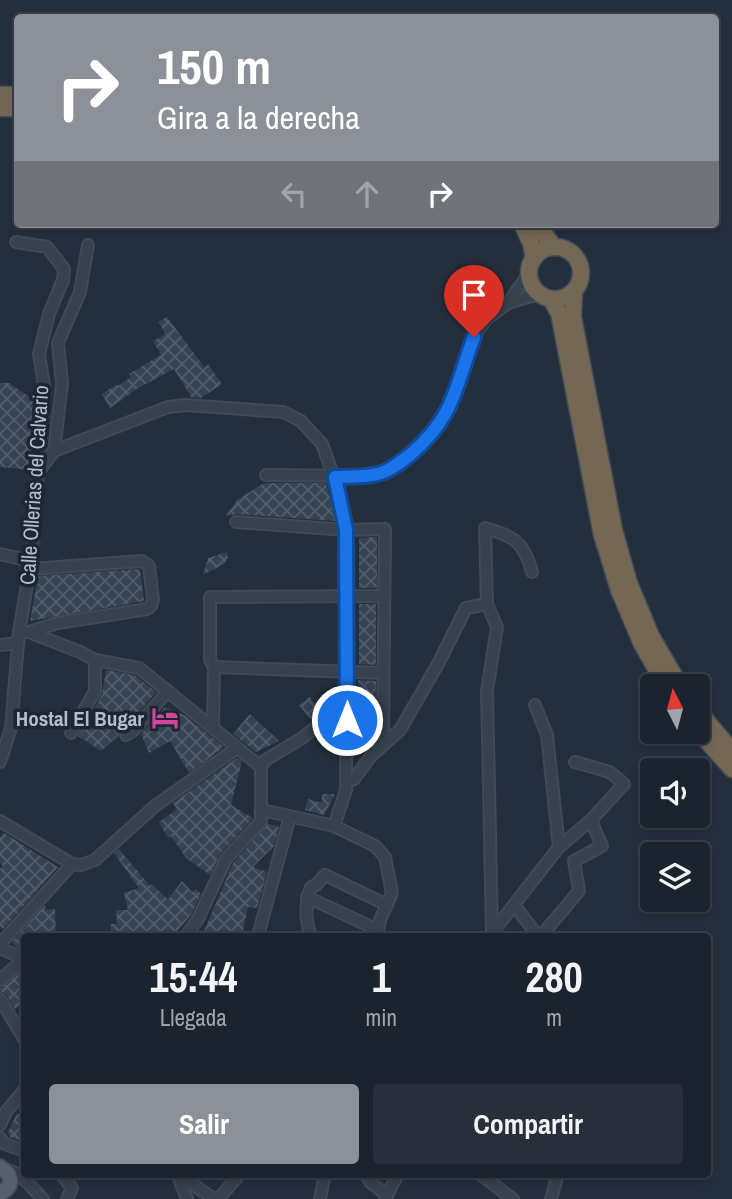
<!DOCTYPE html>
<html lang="es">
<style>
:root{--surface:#1b232e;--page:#282f3a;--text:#f1f3f6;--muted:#a0a4aa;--line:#39404a;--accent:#8c9099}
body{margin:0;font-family:"Archivo Narrow",sans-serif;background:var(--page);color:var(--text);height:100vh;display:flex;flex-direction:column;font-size:26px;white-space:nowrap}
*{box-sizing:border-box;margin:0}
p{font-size:23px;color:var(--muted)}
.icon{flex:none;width:38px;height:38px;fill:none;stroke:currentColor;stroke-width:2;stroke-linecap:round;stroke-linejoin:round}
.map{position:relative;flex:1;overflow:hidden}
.side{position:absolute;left:21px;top:933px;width:690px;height:245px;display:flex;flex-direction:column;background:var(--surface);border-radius:7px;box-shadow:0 4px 10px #0003,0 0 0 2px var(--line)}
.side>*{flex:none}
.banner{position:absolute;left:14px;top:14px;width:705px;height:214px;border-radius:7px;box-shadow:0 4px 10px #0003,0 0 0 2px var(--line);background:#8c9099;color:#fff;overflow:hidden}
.needle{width:46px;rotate:354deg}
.tools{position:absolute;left:640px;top:674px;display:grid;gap:14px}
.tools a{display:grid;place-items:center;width:70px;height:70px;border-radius:7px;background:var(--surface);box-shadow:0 4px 10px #0003,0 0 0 2px var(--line);font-size:35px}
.pin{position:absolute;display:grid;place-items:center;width:60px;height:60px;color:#fff;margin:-72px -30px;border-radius:50% 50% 50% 0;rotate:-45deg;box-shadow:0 0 7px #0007}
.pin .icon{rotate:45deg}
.me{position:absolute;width:77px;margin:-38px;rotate:0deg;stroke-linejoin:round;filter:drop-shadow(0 0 5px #0008)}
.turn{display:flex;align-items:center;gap:24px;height:147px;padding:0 28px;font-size:32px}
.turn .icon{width:91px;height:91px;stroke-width:2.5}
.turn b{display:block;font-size:49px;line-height:60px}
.lanes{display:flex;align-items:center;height:66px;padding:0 28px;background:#0003;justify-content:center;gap:35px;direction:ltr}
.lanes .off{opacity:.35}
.eta{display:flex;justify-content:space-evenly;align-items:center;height:119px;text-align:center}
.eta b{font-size:42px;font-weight:800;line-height:49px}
.button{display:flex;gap:14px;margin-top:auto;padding:14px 28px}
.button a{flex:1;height:80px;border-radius:7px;background:var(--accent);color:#fff;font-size:28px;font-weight:800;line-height:80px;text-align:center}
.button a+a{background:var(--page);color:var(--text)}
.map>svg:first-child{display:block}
.building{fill:url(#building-cross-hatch)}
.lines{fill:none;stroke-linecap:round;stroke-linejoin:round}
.minor-casing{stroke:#414a57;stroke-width:14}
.major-casing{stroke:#414a57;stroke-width:18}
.highway-casing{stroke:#434c59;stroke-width:19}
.minor{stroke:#38414e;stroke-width:10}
.major{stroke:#56606e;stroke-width:14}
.highway{stroke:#746855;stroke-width:16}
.route-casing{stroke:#114b97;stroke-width:18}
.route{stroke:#1a73e8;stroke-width:12}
.labels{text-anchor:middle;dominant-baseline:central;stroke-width:7;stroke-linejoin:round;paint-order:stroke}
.street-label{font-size:21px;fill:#b4bcc9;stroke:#1d2633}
.poi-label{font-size:21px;font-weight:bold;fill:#b4bcc9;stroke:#1d2633;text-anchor:end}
</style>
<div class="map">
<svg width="732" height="1199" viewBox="0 0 732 1199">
<defs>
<pattern id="building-cross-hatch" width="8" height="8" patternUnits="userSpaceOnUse" patternTransform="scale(1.75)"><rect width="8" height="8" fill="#364354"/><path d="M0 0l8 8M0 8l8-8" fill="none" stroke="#515c6b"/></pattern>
</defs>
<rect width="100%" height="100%" fill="#242f3e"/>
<g class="building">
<path d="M167 317 204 367 208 364 222 384 201 398 191 397 174 369 138 388 110 408 102 394 117 384 118 386 131 377 129 374 161 355 153 341 166 334 158 322Z"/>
<path d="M0 383H9L34 400 30 470 0 467Z"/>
<path d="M264 483H326L336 521 237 514 226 516 237 500Z"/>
<path d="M377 537V588H359V538Z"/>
<path d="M227 552 228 558 224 564 203 575 208 558Z"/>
<path d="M140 569 144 601 30 621 38 576Z"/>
<path d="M359 604H376V665L359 664Z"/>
<path d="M106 670 134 675 156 692 128 725 120 730 118 736 101 751 78 736 102 695Z"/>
<path d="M358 680 376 681 375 731 359 732Z"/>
<path d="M310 697 314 703 318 701 324 711 311 720 299 705Z"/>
<path d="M165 707 184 715 224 747 189 773 170 741 149 753 141 734Z"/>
<path d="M250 714 279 741 256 752 233 734Z"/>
<path d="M237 758 242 761 231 805 253 818 220 854 210 875 186 858 171 836 168 838 159 822 177 809 173 803Z"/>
<path d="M322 794H335L324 815 305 810 308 799 322 803Z"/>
<path d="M268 824 279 827 274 846 253 867 267 872 257 908 248 907 242 936H202L233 863Z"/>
<path d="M4 833 58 867 3 929 0 927V869L3 866 0 863V837Z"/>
<path d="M119 849 150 886 151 884 168 899 182 881 192 892 196 889 201 894 191 915 177 931 160 936 111 935V924H117L116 910H128L124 893 139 888 114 853Z"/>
<path d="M45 905 46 910 55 909 56 936H24V951L16 947 12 942Z"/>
<path d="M24 969V1004L15 1009 6 994 0 991V988Z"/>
<path d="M17 1113 24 1116V1135L21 1141 10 1137 8 1132Z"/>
</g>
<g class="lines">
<g class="minor-casing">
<g id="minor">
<path d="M508 303 531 296H542"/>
<path d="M54 451 62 384 58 343 80 292 88 245"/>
<path d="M39 471 54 451 168 407 186 405 283 412 301 421 322 444 339 491 346 530V790L334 826 262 810"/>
<path d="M266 475 365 476 383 472 404 460 431 435 452 402 478 330 487 319 508 303 529 273"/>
<path d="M236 522 346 530 385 529 383 738 358 740 347 737"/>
<path d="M0 554 31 561"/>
<path d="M19 632H29L80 652 95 660 139 668 261 767V821L226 859 198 919 186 936"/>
<path d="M29 632 58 623 147 609 151 606 153 599 149 566 142 561 30 569"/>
<path d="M0 645 18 643"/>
<path d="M214 667 383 673"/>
<path d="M213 727 214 667 210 660V597L383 596"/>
<path d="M71 733 95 691V660"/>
<path d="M126 735 133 731 168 691"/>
<path d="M0 762 11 728 19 632 31 561 45 391 39 354 49 314 63 280 64 269 47 247 16 242"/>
<path d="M261 767 264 761 302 738 347 703"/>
<path d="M347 782 354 779 371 756 400 730 438 664 466 608 487 604"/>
<path d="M0 821 72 864"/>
<path d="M334 826 375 846 385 857 392 893 380 920 377 936"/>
<path d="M559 847 591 820 624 784 610 772 575 762"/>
<path d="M307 897 378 930"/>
<path d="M514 905 538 936"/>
<path d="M492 933 559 847 547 735 535 705"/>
<path d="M258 936 290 816"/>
<path d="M311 936C305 920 305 903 311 887L316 885 325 875 387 905"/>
<path d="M489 936 492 933 487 691 497 627 487 604 485 528C514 536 524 542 532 572"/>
<path d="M541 936 579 891 574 861 602 846 591 820"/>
<path d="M0 944 72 864 81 865 95 860 155 806 237 748"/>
<path d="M0 948 24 959"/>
<path d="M0 980 24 959"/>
<path d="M0 999 24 1039"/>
<path d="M0 1125 6 1112 24 1090"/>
<path d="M0 1138 5 1144 24 1151"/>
<path d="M4 1169 19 1174 43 1199"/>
<path d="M61 1174 72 1188 67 1199"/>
<path d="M178 1174 214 1199"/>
<path d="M365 1174 371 1183 387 1195"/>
<path d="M480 1174 513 1199"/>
<path d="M178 1176 187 1199"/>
<path d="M218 1199 240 1174"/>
<path d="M320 1199 325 1174"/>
<path d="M385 1199 398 1174"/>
<path d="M551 1199 558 1174"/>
</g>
</g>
<g class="major-casing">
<path id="major" d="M0 1167 9 1174C12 1183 9 1189 0 1193"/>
</g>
<g class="highway-casing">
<g id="highway">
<path d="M0 95H18"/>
<path d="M0 108H18"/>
<path d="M522 224 531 243 534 258"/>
<path d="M537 224 554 247"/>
<circle cx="555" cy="273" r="26"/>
<path d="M574 292 573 317 614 530 629 583 651 636 680 686"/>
<path d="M551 299 559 313 602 535 619 590 642 644 666 686"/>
<path d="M698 711 732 751"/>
<path d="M698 731 732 769"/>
</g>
</g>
<use href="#minor" class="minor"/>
<use href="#major" class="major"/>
<use href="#highway" class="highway"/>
</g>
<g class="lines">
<g class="route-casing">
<path id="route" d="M347 720 346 530 335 477C351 476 369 478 384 472 394 468 402 461 411 454 455 416 455 387 474 337"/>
</g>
<use href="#route" class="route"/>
</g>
<defs>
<g id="hotel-bare" transform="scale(2.1)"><path d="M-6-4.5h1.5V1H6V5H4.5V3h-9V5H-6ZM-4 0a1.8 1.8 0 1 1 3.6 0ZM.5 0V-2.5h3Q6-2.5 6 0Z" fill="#d1479c" stroke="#1d2633" stroke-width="2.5" paint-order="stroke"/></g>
</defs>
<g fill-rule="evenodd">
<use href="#hotel-bare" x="165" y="718"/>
</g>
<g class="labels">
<g class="street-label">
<text transform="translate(34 485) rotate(-86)">Calle Ollerias del Calvario</text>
</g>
<g class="poi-label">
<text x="144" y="718">Hostal El Bugar</text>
</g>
</g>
</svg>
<div class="tools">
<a><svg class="needle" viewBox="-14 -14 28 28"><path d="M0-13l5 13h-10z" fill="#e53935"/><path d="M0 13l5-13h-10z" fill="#a0a4aa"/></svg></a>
<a><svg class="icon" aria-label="sound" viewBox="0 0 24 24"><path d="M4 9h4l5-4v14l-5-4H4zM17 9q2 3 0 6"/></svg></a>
<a><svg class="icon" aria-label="layers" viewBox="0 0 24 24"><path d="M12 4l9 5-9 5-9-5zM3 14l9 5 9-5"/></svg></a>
</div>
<div class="pin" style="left:474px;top:337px;background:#d93025"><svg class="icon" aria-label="arrive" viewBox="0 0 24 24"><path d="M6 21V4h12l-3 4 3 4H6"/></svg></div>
<svg class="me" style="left:347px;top:720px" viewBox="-20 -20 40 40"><circle r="17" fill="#1a73e8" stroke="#fff" stroke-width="3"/><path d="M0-11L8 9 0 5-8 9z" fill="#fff"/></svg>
<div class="banner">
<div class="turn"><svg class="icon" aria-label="right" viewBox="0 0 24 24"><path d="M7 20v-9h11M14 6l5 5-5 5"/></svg><div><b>150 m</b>Gira a la derecha</div></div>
<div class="lanes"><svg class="icon off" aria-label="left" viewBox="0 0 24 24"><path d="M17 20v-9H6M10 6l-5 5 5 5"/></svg><svg class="icon off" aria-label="ahead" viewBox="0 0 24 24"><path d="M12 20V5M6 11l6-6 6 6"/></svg><svg class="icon" aria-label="right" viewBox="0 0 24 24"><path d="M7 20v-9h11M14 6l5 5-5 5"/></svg></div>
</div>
<section class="side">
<div class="eta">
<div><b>15:44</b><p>Llegada</p></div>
<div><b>1</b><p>min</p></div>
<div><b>280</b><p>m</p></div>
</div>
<div class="button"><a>Salir</a><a>Compartir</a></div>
</section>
</div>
